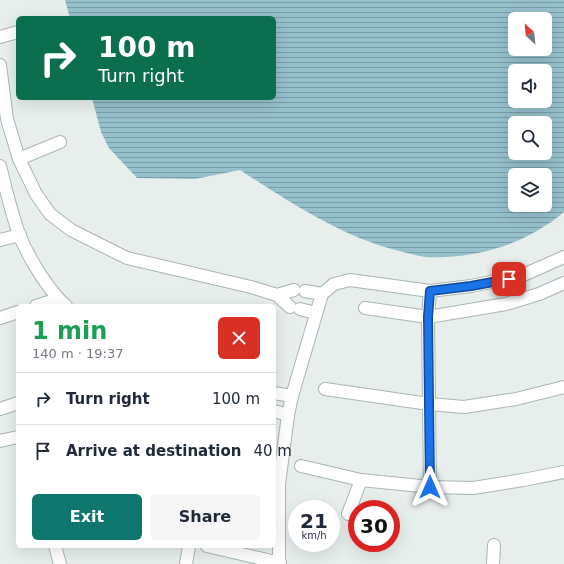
<!DOCTYPE html>
<meta charset="utf-8">
<style>
:root{--surface:#fff;--page:#f6f6f7;--text:#1f2937;--muted:#747a83;--line:#e0e1e3;--accent:#0f766e}
body{margin:0;font-family:"DejaVu Sans",sans-serif;background:var(--page);color:var(--text);height:100vh;display:flex;flex-direction:column;font-size:15px;white-space:nowrap}
*{box-sizing:border-box;margin:0}
p{font-size:13px;color:var(--muted)}
.icon{flex:none;width:22px;height:22px;fill:none;stroke:currentColor;stroke-width:2;stroke-linecap:round;stroke-linejoin:round}
.map{position:relative;flex:1;overflow:hidden}
.side{position:absolute;left:16px;top:304px;width:260px;height:244px;display:flex;flex-direction:column;background:var(--surface);border-radius:6px;box-shadow:0 4px 16px #0002}
.side>*{flex:none}
.banner{position:absolute;left:16px;top:16px;width:260px;height:84px;border-radius:6px;box-shadow:0 4px 16px #0002;background:#0b6e4f;color:#fff;overflow:hidden}
.needle{width:26px;rotate:333deg}
.controls{position:absolute;left:508px;top:12px;display:grid;gap:8px}
.controls a{display:grid;place-items:center;width:44px;height:44px;border-radius:6px;background:var(--surface);box-shadow:0 4px 16px #0002;font-size:20px}
.speed{position:absolute;left:288px;top:500px;display:flex;gap:8px;font-size:20px;font-weight:700;text-align:center}
.speed>*{display:grid;place-content:center;width:52px;height:52px;border-radius:50%;background:var(--surface);box-shadow:0 4px 16px #0002;line-height:1}
.speed small{font-size:10px;font-weight:400}
.speed .limit{border:6px solid #d22;background:#fff;color:#111}
.pin{position:absolute;display:grid;place-items:center;width:34px;height:34px;color:#fff;margin:-17px;border-radius:8px;box-shadow:0 2px 6px #0006}
.me{position:absolute;width:44px;margin:-22px;rotate:0deg;stroke-linejoin:round;filter:drop-shadow(0 0 3px #0008)}
.turn{display:flex;align-items:center;gap:14px;height:84px;padding:0 16px;font-size:18px}
.turn .icon{width:52px;height:52px;stroke-width:2.5}
.turn b{display:block;font-size:28px;line-height:34px}
.round{display:grid;place-items:center;flex:none;width:42px;height:42px;border-radius:6px;background:var(--page)}
.head{display:flex;align-items:center;justify-content:space-between;height:68px;padding:0 16px}
h1{font-size:24px;font-weight:700;line-height:30px;color:#1e9e55}
.primary-button{display:flex;gap:8px;margin-top:auto;padding:8px 16px}
.primary-button a{flex:1;height:46px;border-radius:6px;background:var(--accent);color:#fff;font-size:16px;font-weight:700;line-height:46px;text-align:center}
.primary-button a+a{background:var(--page);color:var(--text)}
ul{padding:0;list-style:none}
li{display:flex;align-items:center;gap:12px;height:52px;padding:0 16px;border-top:1px solid var(--line)}
li div{flex:1}
li b{display:block;font-size:15px}
li em{font-style:normal}
.map>svg:first-child{display:block}
.water{fill:url(#water-rules);fill-rule:evenodd}
.lines{fill:none;stroke-linecap:round;stroke-linejoin:round}
.minor-casing{stroke:#aab6b2;stroke-width:14}
.minor{stroke:#fff;stroke-width:12}
.route-casing{stroke:#114b97;stroke-width:10}
.route{stroke:#1a73e8;stroke-width:7}
</style>
<div class="map">
<svg width="564" height="564" viewBox="0 0 564 564">
<defs>
<pattern id="water-rules" width="6" height="5" patternUnits="userSpaceOnUse"><rect width="6" height="5" fill="#96c0cc"/><path d="M0 2.5h6" fill="none" stroke="#7a9da7"/></pattern>
</defs>
<rect width="100%" height="100%" fill="#e7eeeb"/>
<path class="water" d="M65 0H564V212C540 232 513 245 483 252 464 256 445 258 426 257 417 256 408 253 399 251 340 236 290 202 240 170L195 179 137 178 109 148 101 132 92 98H274V18H70ZM515 19H545V49H515ZM515 71H545V101H515ZM515 123H545V153H515ZM515 175H545V205H515Z"/>
<g class="lines">
<g class="minor-casing">
<g id="minor">
<path d="M0 37 18 32"/>
<path d="M0 65 7 119 19 159 36 194 50 214 71 230 127 258 251 287 277 295 290 307"/>
<path d="M19 159 60 142"/>
<path d="M0 166C6 189 11 212 19 234 28 257 48 290 66 306"/>
<path d="M0 240 20 235"/>
<path d="M305 291 322 294"/>
<path d="M430 291 428 317 430 487"/>
<path d="M277 295 294 290"/>
<path d="M36 306 58 299"/>
<path d="M365 308 428 317 506 304 539 294 564 283"/>
<path d="M300 309 315 313"/>
<path d="M0 318 18 312"/>
<path d="M325 389 429 404 464 407 516 399 564 387"/>
<path d="M274 393 292 396"/>
<path d="M0 409 18 403"/>
<path d="M274 411 288 415"/>
<path d="M0 441 18 437"/>
<path d="M301 466 361 480 430 487 473 488 523 480 564 472"/>
<path d="M348 514 361 480"/>
<path d="M55 546 60 564"/>
<path d="M207 546 280 563"/>
<path d="M186 564 189 546"/>
<path d="M279 564V484L288 415 292 396 322 294 334 284 350 280 430 291 471 286 521 276 564 257"/>
<path d="M493 564 494 545"/>
</g>
</g>
<use href="#minor" class="minor"/>
</g>
<g class="lines">
<g class="route-casing">
<path id="route" d="M430 487 428 317 430 291 471 286 509 279"/>
</g>
<use href="#route" class="route"/>
</g>
</svg>
<div class="controls">
<a><svg class="needle" viewBox="-14 -14 28 28"><path d="M0-13l5 13h-10z" fill="#e53935"/><path d="M0 13l5-13h-10z" fill="#747a83"/></svg></a>
<a><svg class="icon" aria-label="sound" viewBox="0 0 24 24"><path d="M4 9h4l5-4v14l-5-4H4zM17 9q2 3 0 6"/></svg></a>
<a><svg class="icon" aria-label="search" viewBox="0 0 24 24"><circle cx="10" cy="10" r="6"/><path d="M15 15l6 6"/></svg></a>
<a><svg class="icon" aria-label="layers" viewBox="0 0 24 24"><path d="M12 4l9 5-9 5-9-5zM3 14l9 5 9-5"/></svg></a>
</div>
<div class="speed"><div>21<small>km/h</small></div><div class="limit">30</div></div>
<div class="pin" style="left:509px;top:279px;background:#d93025"><svg class="icon" aria-label="arrive" viewBox="0 0 24 24"><path d="M6 21V4h12l-3 4 3 4H6"/></svg></div>
<svg class="me" style="left:430px;top:487px" viewBox="-20 -20 40 40"><path d="M0-17L14 15 0 8-14 15z" fill="#1a73e8" stroke="#fff" stroke-width="4"/></svg>
<div class="banner">
<div class="turn"><svg class="icon" aria-label="right" viewBox="0 0 24 24"><path d="M7 20v-9h11M14 6l5 5-5 5"/></svg><div><b>100 m</b>Turn right</div></div>
</div>
<section class="side">
<div class="head"><div><h1>1 min</h1><p>140 m · 19:37</p></div><a class="round" style="background:#d93025;color:#fff"><svg class="icon" aria-label="close" viewBox="0 0 24 24"><path d="M6 6l12 12M18 6L6 18"/></svg></a></div>
<ul>
<li><svg class="icon" aria-label="right" viewBox="0 0 24 24"><path d="M7 20v-9h11M14 6l5 5-5 5"/></svg><div><b>Turn right</b></div><em>100 m</em></li>
<li><svg class="icon" aria-label="arrive" viewBox="0 0 24 24"><path d="M6 21V4h12l-3 4 3 4H6"/></svg><div><b>Arrive at destination</b></div><em>40 m</em></li>
</ul>
<div class="primary-button"><a>Exit</a><a>Share</a></div>
</section>
</div>
